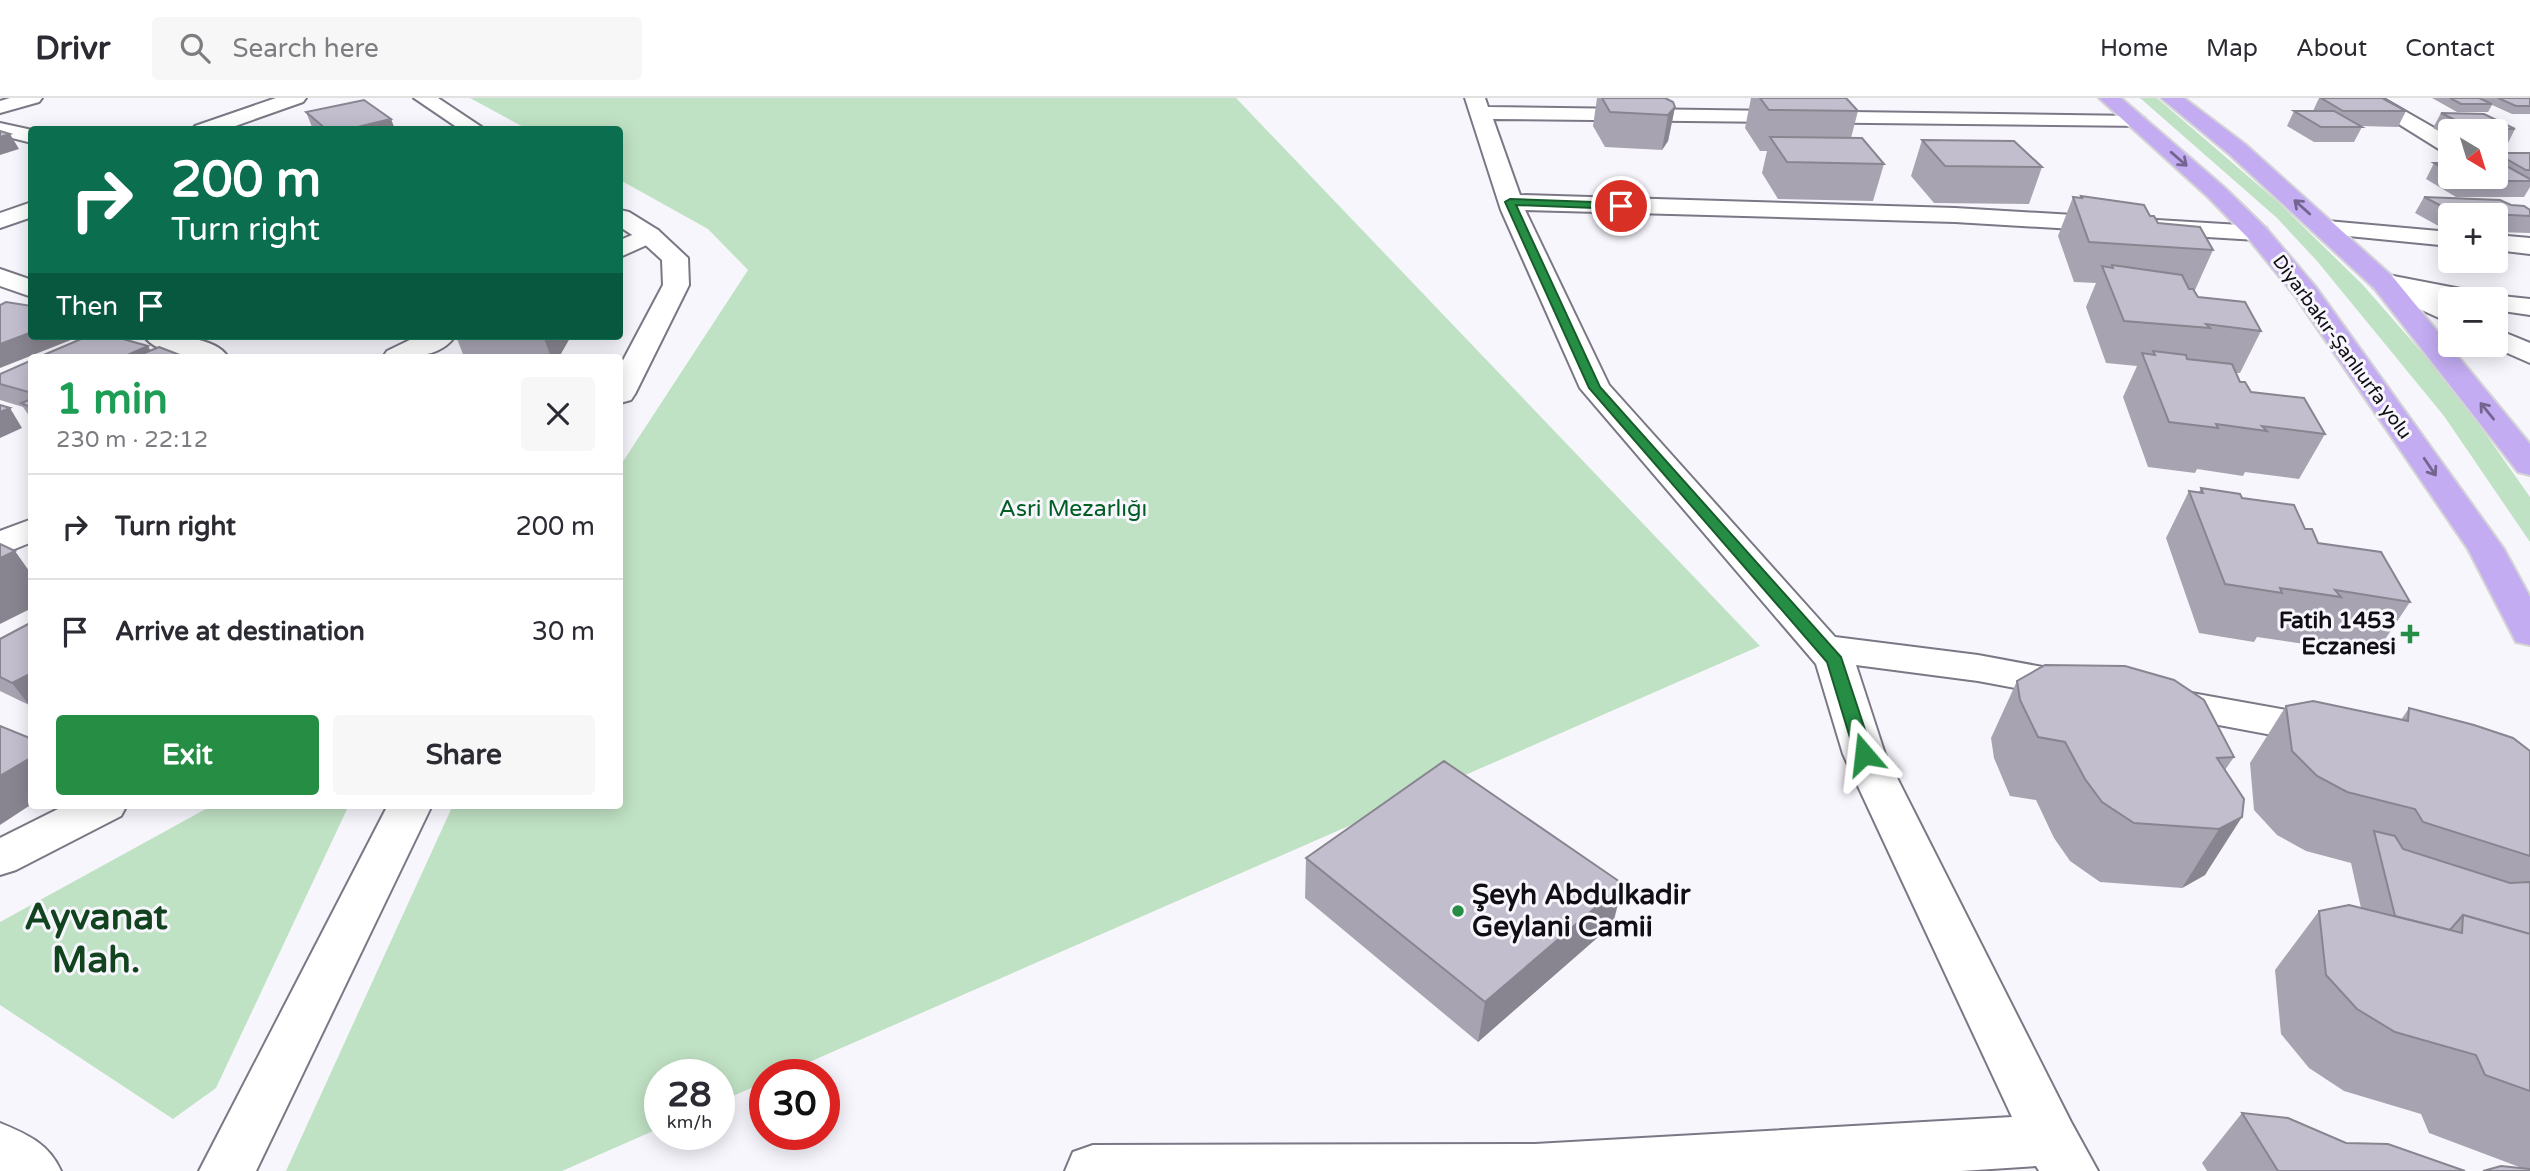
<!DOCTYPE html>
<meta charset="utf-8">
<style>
:root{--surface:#fff;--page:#f7f7f7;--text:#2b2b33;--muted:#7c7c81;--line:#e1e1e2;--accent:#268e44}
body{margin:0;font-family:"Varela Round",sans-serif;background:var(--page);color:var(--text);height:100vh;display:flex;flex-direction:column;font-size:26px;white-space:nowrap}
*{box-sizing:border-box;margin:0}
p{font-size:23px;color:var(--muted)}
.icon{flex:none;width:38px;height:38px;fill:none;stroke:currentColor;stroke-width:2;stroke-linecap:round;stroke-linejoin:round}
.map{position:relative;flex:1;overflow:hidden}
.details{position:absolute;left:28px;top:256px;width:595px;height:455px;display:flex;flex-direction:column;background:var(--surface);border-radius:7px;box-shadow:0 4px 18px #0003}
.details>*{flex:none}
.top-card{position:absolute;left:28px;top:28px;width:595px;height:214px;border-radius:7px;box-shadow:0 4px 18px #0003;background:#0b6e4f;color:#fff;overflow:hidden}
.needle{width:46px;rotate:142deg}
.fabs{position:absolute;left:2438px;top:21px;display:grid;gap:14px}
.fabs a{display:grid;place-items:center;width:70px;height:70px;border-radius:7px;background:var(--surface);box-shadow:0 4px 18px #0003;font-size:35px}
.speed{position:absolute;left:644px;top:961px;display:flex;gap:14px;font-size:35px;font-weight:700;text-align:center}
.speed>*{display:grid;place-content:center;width:91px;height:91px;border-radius:50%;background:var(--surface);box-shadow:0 4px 18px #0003;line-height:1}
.speed small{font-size:18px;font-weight:400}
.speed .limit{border:10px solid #d22;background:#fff;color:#111}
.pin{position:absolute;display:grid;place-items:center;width:60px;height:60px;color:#fff;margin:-30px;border:4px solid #fff;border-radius:50%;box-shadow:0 2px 7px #0007}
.me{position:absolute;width:77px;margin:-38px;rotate:343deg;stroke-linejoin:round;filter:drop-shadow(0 0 5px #0008)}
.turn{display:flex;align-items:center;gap:24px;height:147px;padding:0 28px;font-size:32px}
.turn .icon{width:91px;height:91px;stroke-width:2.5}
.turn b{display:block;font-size:49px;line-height:60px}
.then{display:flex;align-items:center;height:66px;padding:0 28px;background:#0003;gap:14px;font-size:26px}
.round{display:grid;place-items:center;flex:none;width:74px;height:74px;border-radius:7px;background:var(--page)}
.summary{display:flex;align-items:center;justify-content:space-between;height:119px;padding:0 28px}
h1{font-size:42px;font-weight:800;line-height:52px;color:#1e9e55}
.action{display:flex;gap:14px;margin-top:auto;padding:14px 28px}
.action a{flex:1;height:80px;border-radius:7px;background:var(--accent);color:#fff;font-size:28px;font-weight:800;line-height:80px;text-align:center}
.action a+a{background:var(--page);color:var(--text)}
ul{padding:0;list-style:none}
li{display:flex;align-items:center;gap:21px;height:105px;padding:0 28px;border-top:2px solid var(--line)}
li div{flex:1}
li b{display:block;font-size:26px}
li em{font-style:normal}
header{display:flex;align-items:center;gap:42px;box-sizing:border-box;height:98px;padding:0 35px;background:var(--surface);border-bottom:2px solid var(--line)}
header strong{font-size:33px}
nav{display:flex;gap:38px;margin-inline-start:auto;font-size:24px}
.search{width:490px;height:63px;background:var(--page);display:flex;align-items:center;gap:18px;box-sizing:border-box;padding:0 24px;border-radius:7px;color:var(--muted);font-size:26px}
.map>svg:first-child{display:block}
.green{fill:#c0e2c4}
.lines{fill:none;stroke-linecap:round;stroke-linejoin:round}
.street-casing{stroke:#7b7785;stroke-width:4}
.secondary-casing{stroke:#7b7785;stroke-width:4}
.highway-casing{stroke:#d4d4d5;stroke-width:4}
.street{fill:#fff;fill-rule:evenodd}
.secondary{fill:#fff;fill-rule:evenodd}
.highway{fill:#c3acf2;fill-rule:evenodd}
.wall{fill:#a8a3b1}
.shaded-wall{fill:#888590}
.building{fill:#c3bece;stroke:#888590;stroke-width:2}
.oneway{stroke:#73658f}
.route{fill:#268e44;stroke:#195c2c;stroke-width:2}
.poi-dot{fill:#268e44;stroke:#f8f6fd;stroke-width:2.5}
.labels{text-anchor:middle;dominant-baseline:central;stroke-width:6;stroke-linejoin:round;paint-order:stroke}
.far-street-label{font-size:19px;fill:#110f15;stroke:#f8f6fd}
.park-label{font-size:23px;fill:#005d24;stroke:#f8f6fd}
.poi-label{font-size:23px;font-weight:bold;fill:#110f15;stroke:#f8f6fd;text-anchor:end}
.near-poi-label{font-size:28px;font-weight:bold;fill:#110f15;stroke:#f8f6fd;text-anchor:start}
.near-district-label{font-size:37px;font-weight:bold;fill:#12431f;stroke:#f8f6fd}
</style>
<header>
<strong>Drivr</strong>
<div class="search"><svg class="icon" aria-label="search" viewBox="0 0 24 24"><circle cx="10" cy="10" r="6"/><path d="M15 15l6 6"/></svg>Search here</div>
<nav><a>Home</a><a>Map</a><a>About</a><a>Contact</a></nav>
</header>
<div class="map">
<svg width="2530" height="1073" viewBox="0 0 2530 1073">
<rect width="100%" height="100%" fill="#f8f6fd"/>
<g class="green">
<path d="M470 0H1236L1760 548 782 976H765V984L719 1004V976H660V1030L562 1073H286L453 707H620V368L748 172 708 131 620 82V32L527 31Z"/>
<path d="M2140 0H2157L2278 104 2362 186 2454 291 2530 399V444L2444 318 2317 163 2277 120Z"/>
<path d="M213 707H349L216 990 173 1021 0 907V824Z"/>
</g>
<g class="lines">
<g class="street-casing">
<g id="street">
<path d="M10 0H42L39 4 0 15V3Z"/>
<path d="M276 0H306L303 4 224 32H192L195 28Z"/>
<path d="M1465 0H1485L1488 9 2137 18 2144 20 2147 24 2144 28 1493 21 1520 97 1955 110 2257 128 2266 130 2269 135 2266 140 2257 142 1955 124 1525 112 1609 287 1835 539 1978 557 2075 575 2089 579 2095 588 2089 597 2075 601 1978 583 1856 567 1885 656 2071 1024 2098 1073H2039L2036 1068 1961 1073H1065L1073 1054 1093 1047 1535 1046 2012 1019 1843 656 1816 566 1580 290 1501 112Z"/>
<path d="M2357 0H2382L2450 39V55L2442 53Z"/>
<path d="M0 25 32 32V45L0 37Z"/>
<path d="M32 104V119L0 130V115Z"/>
<path d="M649 130 658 132 661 137 658 142 620 159V142Z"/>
<path d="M0 171 32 182V199L0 188Z"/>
<path d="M2383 176 2492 197 2530 201V217L2496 212V201H2450V204L2374 190 2370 184 2374 178Z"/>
<path d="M144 238C168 238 214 237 228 259 205 259 159 260 144 238Z"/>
<path d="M418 238H455C440 261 407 259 383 259L387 253Z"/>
<path d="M32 421V444L0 457V433Z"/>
<path d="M2158 589 2326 619 2341 623 2347 633 2341 643 2326 647 2144 613 2138 603 2144 593Z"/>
<path d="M66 707H127L121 718 16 772 0 777V740Z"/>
<path d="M0 1025C27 1036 49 1046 61 1073H0Z"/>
</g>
</g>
<g class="secondary-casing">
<g id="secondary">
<path d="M414 0H438L486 32H461Z"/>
<path d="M620 112 629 114 658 132 688 160 689 187 635 296 631 302 620 305V268L663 187 662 162 640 142 620 129Z"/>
<path d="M2327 123 2450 134V148L2318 135 2315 130 2318 125Z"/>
<path d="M2496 137 2530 140V156L2496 152Z"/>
<path d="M2383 176 2450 206V225L2374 190 2370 184 2374 178Z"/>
<path d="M2496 231 2530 245V265L2489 247H2496Z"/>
<path d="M388 707H432L256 1073H199Z"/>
</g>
</g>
<g class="highway-casing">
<g id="highway">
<path d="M2099 0H2121L2224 89 2266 130 2315 188 2504 451 2530 499V547L2516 544 2468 451 2296 199 2248 140 2208 99Z"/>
<path d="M2161 0H2184L2245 46 2392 178 2530 346V377L2518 374 2374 190 2229 56Z"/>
</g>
</g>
<use href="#street" class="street"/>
<use href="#secondary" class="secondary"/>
<use href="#highway" class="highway"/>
</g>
<g class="wall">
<path d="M1597 0H1665L1675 9 1668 43 1662 52 1605 49 1593 28Z"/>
<path d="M1751 0H1846L1858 13 1851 40 1884 66 1873 103 1778 101 1762 75 1767 53H1760L1745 30Z"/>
<path d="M2319 0H2382L2406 13 2398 29 2361 28 2362 29 2354 44H2314L2287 28 2294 13H2313Z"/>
<path d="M2432 0H2530V16H2512L2492 7 2488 14H2457Z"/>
<path d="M306 14 391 21 395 32H315L312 29Z"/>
<path d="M2441 15 2515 31 2507 47H2496V33H2450V39L2433 30Z"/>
<path d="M1922 42 2042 69 2029 106 1934 105 1911 78Z"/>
<path d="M2496 55H2530V80H2528L2530 81V89L2524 99H2456L2426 81 2434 65H2450V79H2496Z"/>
<path d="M2081 98 2150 118 2158 125 2213 152 2195 192H2194L2198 199 2261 233 2240 275H2236L2240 284 2251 294 2325 336 2299 381 2245 374 2243 378 2197 371 2195 375 2148 369 2123 299 2137 268 2106 265 2086 209 2096 185 2074 184 2058 138 2073 99 2080 100Z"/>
<path d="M2424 99 2511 107 2530 112V135L2496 134V117H2450V131H2444L2415 115Z"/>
<path d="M456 238H571L559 259H464Z"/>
<path d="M32 262V322L23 309 0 302V276Z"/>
<path d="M2201 390 2242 400 2305 431 2318 445 2410 504 2378 552 2314 542 2311 547 2257 539 2254 544 2199 535 2166 440 2189 393 2199 394Z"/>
<path d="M32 524V605L29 607 0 593V541Z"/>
<path d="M2017 583 2234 659 2225 672 2244 701 2205 777 2182 790 2100 784 2070 763 2054 740 2036 702 2010 698 1994 660 1991 640Z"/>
<path d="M2286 608 2401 622 2409 610 2530 653V1073L2429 1035 2421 1016 2344 993 2309 970 2281 936 2275 872 2319 813 2361 810 2351 765 2306 753 2277 737 2254 712 2250 665Z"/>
<path d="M1306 760 1613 826 1478 944 1305 800Z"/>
<path d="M2242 1015 2346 1045 2465 1073H2207L2202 1065Z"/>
</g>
<g class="shaded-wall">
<path d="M1675 9 1668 43 1662 52 1668 17Z"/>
<path d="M391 21 395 32H345Z"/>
<path d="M10 36 19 51 0 57V39Z"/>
<path d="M32 234V238H75L76 240 0 270V246Z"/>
<path d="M543 238H571L559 259H551Z"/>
<path d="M148 248 154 259H123Z"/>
<path d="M10 310 22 330 0 340V314Z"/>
<path d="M15 453 32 477V510L0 526V460Z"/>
<path d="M32 575V605L29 607 12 585Z"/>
<path d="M32 659V706L0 727V678Z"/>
<path d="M2242 719 2205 777 2182 790 2219 731Z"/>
<path d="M1623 786 1613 826 1478 944 1485 904Z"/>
</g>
<g class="building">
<path d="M1602 0H1665L1673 4 1675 9 1668 17 1610 14Z"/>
<path d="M1760 0H1846L1858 13 1769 12Z"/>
<path d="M2321 0H2382L2406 13H2343Z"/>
<path d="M2450 0H2479L2492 6H2461Z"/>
<path d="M2498 0H2530V8H2516Z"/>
<path d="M364 2 391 21 345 32H327L306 14Z"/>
<path d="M2294 13H2334L2362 29H2321Z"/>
<path d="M2441 15 2484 16 2515 31H2473Z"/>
<path d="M0 33 10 36 0 39Z"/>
<path d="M1770 39 1862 40 1884 66 1787 64Z"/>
<path d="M1922 42 2014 43 2042 69 1945 68Z"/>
<path d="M2496 55H2530V72H2526Z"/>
<path d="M2434 65H2450V74Z"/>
<path d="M2496 65H2501L2530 81V83H2465L2458 79H2496Z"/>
<path d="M2081 98 2144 107 2150 118H2154L2158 125 2200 129 2213 152 2089 144 2073 99 2082 100Z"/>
<path d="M2424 99 2500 102 2511 107 2524 108 2530 112V118L2453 114Z"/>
<path d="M2112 167 2182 177 2189 191H2193L2198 199 2245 204 2261 233 2206 226 2210 230 2124 223 2102 168 2113 170Z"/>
<path d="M6 204 32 208V234L0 246V207Z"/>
<path d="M88 238H112L148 248 123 259H39Z"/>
<path d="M159 249 185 259H135Z"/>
<path d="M2153 253 2186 257 2187 261 2232 266 2240 284H2245L2251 294 2304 300 2325 336 2262 328 2267 333 2216 326 2218 330 2169 324 2142 255 2155 257Z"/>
<path d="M32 262V295L0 286V276Z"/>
<path d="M32 301V310L21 305Z"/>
<path d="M0 307 10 310 0 314Z"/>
<path d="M2201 390 2240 396 2242 400 2294 407 2305 431H2312L2318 445 2381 454 2410 504 2335 492 2341 499 2280 490 2282 495 2225 486 2189 393 2203 395Z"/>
<path d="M0 446 15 453 0 460Z"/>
<path d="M32 524V575L12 585 0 579V541Z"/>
<path d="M2045 567 2125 568 2174 582 2204 602 2234 659 2217 660 2244 701 2242 719 2219 731 2134 725 2102 704 2085 681 2065 644 2038 639 2020 602 2017 583Z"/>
<path d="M2313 603 2408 623 2409 610 2474 627 2513 640 2530 653V758L2423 724 2415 711 2347 694 2317 678 2292 653 2286 608Z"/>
<path d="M0 628 32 641V659L0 678Z"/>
<path d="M1444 663 1623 786 1485 904 1306 760Z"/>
<path d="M2374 733 2395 738 2403 751 2510 785 2530 784V836L2463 817 2450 832 2395 818Z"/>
<path d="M2349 807 2462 835 2463 817 2530 836V993L2485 977 2476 957 2395 934 2357 911 2326 877 2319 813Z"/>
<path d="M2242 1015 2288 1020 2346 1045 2388 1046 2465 1073H2278Z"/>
<path d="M2501 1068 2530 1071V1073H2483Z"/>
</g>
<defs><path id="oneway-shaft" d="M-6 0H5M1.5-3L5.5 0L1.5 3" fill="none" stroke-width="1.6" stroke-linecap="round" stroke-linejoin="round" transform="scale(1.75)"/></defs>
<g class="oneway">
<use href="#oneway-shaft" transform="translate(2179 61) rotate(41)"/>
<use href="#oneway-shaft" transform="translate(2302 109) rotate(-138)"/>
<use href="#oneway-shaft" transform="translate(2487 313) rotate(-129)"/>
<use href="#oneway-shaft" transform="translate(2430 369) rotate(56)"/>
</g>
<path class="route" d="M1510 101 1621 105 1626 108 1621 111 1516 107 1600 289 1841 559 1873 656 1870 661H1858L1855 656 1827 564 1589 290 1505 104Z"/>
<g class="poi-dot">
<path d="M2406.5 525.5h7v7h7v7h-7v7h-7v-7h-7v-7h7z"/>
<circle cx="1458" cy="813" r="7"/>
</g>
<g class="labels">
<g class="far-street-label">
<text transform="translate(2342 249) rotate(54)">Diyarbakır-Şanlıurfa yolu</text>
</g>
<g class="park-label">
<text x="1073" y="411">Asri Mezarlığı</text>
</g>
<g class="poi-label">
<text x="2396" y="523">Fatih 1453<tspan x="2396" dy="26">Eczanesi</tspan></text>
</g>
<g class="near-poi-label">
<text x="1472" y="797">Şeyh Abdulkadir<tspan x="1472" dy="32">Geylani Camii</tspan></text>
</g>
<g class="near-district-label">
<text x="96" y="819">Ayvanat<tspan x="96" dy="43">Mah.</tspan></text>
</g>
</g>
</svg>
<div class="fabs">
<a><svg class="needle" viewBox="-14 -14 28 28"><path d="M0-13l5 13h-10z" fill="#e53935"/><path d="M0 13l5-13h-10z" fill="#7c7c81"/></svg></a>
<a>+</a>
<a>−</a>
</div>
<div class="speed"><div>28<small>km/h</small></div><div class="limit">30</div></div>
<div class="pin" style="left:1621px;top:108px;background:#d93025"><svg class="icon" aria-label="arrive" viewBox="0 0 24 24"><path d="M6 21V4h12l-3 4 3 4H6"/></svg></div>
<svg class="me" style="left:1864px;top:656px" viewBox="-20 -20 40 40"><path d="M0-17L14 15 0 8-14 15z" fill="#268e44" stroke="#fff" stroke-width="4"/></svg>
<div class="top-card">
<div class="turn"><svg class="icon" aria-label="right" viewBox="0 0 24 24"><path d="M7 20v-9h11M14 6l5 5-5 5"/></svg><div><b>200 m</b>Turn right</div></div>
<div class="then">Then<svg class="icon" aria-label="arrive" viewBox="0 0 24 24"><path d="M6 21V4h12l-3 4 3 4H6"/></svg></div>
</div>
<section class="details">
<div class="summary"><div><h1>1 min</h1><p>230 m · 22:12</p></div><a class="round"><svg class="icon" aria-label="close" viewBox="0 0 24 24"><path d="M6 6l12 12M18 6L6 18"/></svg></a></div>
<ul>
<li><svg class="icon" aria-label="right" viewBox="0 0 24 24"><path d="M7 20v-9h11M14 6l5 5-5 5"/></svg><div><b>Turn right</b></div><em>200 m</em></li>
<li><svg class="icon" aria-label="arrive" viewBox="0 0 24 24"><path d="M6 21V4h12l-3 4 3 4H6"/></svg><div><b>Arrive at destination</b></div><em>30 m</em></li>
</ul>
<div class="action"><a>Exit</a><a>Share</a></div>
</section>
</div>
